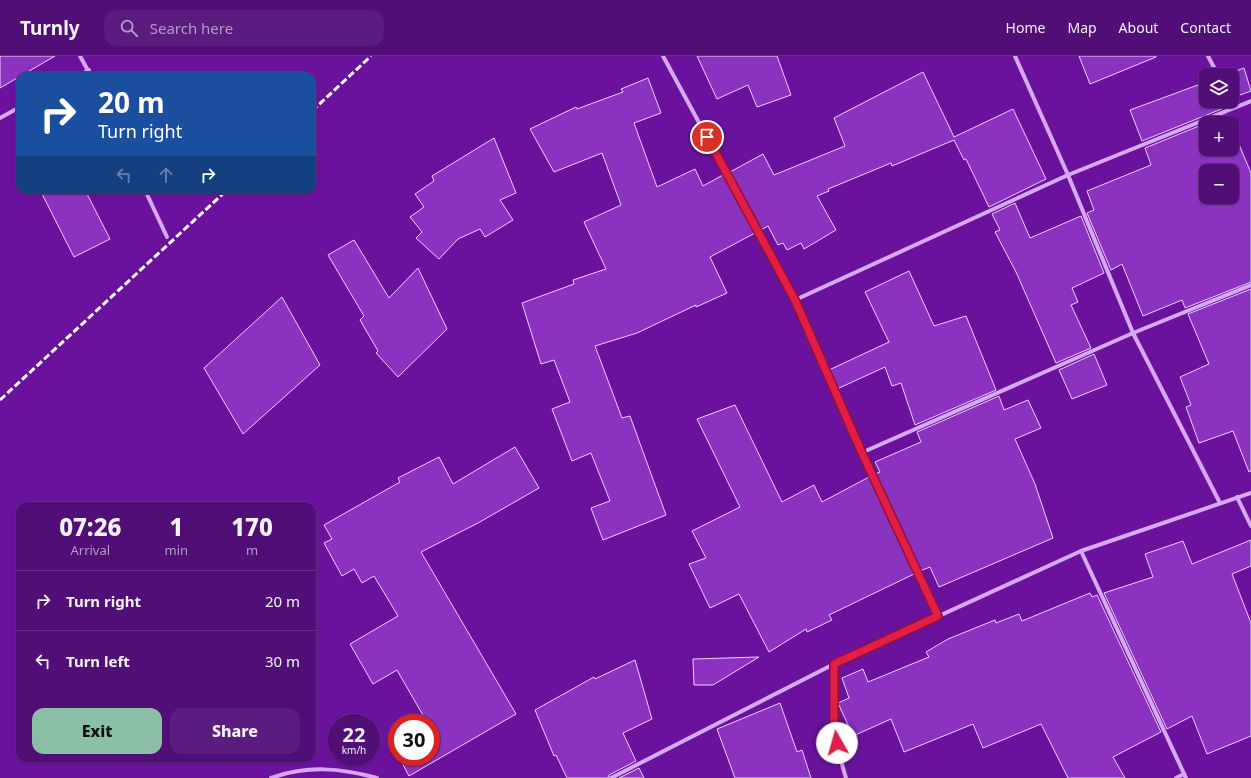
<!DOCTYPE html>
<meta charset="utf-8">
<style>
:root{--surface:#500e76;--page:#5a1c7e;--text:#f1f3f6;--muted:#b49cc5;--line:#672e88;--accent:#8abfa5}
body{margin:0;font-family:"Noto Sans",sans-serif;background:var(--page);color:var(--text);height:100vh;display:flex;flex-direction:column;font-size:15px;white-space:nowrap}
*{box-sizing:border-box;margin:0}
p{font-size:13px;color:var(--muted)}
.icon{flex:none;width:22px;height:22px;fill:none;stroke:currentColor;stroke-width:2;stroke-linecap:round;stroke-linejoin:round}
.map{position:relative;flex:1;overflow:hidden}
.side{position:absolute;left:16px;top:446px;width:300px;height:260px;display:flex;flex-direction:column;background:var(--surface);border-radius:12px;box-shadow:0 1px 3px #0004,0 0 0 1px var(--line)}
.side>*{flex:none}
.guide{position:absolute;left:16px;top:16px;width:300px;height:122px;border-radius:12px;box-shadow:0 1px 3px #0004,0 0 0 1px var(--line);background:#1a4fa0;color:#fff;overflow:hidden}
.fabs{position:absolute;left:1199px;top:12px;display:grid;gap:8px}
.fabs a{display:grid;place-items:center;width:40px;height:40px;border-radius:8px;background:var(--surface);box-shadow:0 1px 3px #0004,0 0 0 1px var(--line);font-size:20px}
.speed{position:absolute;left:328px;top:658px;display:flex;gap:8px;font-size:20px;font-weight:700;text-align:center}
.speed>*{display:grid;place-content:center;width:52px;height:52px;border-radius:50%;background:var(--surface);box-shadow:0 1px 3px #0004,0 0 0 1px var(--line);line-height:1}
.speed small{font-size:10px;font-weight:400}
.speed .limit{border:6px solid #d22;background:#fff;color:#111}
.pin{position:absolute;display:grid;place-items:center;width:34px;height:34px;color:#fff;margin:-17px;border:2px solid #fff;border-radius:50%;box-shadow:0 1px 4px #0007}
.me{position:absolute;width:44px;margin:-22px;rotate:353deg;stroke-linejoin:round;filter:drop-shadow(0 0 3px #0008)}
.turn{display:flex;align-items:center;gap:14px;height:84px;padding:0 16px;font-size:18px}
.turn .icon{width:52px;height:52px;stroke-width:2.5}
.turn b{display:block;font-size:28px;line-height:34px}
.lanes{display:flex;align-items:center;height:38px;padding:0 16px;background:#0003;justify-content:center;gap:20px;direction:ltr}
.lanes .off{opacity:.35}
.eta{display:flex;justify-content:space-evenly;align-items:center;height:68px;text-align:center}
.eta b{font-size:24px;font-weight:800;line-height:28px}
.action{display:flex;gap:8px;margin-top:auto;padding:8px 16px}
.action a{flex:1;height:46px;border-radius:12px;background:var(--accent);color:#111;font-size:16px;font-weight:800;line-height:46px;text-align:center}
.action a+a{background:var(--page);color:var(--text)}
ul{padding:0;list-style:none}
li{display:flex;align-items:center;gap:12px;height:60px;padding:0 16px;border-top:1px solid var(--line)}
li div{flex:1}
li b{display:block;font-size:15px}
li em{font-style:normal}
header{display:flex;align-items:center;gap:24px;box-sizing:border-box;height:56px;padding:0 20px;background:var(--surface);border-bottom:1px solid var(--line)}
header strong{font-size:19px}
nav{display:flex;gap:22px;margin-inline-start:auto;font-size:14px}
.search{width:280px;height:36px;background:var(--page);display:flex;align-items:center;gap:10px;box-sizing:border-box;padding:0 14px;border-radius:12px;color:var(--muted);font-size:15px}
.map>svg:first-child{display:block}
.building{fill:#8c32c1;stroke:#ecd0fe;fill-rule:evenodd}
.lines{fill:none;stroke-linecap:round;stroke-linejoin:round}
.minor{stroke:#d7a8f4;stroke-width:4}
.rail{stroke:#fff;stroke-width:3;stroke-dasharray:7 3;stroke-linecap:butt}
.route-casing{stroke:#92132f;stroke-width:10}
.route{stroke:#e11d48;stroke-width:7}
</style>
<header>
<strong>Turnly</strong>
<div class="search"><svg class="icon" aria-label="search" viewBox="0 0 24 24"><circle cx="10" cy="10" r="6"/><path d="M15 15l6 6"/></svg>Search here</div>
<nav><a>Home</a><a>Map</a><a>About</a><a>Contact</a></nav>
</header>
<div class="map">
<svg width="1251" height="722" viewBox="0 0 1251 722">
<rect width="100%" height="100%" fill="#6a129d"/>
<g class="building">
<path d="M0 0H55L0 32Z"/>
<path d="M697 0H777L791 39 757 51 748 29 717 43Z"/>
<path d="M1079 0H1156V1L1090 28Z"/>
<path d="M1244 12 1251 35 1232 42V19H1225Z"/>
<path d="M923 16 954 81 1013 53 1046 123 989 151 966 103 964 104 954 84 892 110 891 107 828 133 829 135 817 140 836 174 804 193 801 187 787 194 783 187 778 189 768 170 761 174 730 116 763 98 774 119 845 90 834 62Z"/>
<path d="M648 22 661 57 634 67 657 131 695 113 703 130 723 119 755 177 710 201 727 237 696 251V249L637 277 595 290 622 362 630 360 666 459 603 484 591 452 610 445 591 397 572 405 552 353 570 346 554 304 541 308 522 247 574 228 573 224 606 213 584 166 621 149 602 97 554 116 530 73 576 51 577 53 623 36 621 33Z"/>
<path d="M1206 26V45H1223L1221 46 1224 52 1142 85 1130 54Z"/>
<path d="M1226 59 1230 67H1206V93H1232V72L1251 117V226L1185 252 1182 244 1143 260 1122 208 1111 214 1087 157 1094 154 1087 135 1151 109 1145 92ZM1206 115H1232V141H1206Z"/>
<path d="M494 82 516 137 500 144 513 164 485 181 480 173 458 183 439 203 416 182 422 176 410 161 424 151 415 138 434 125 432 120Z"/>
<path d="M40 134H85L110 183 74 201Z"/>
<path d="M1015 147 1030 182 1081 160 1104 217 1072 232 1078 246 1071 249 1091 292 1056 307 1016 216 995 176 1000 174 992 158Z"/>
<path d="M354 184 389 242 418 212 447 273 398 321 376 297 378 295 360 264 364 260 328 199Z"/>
<path d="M909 215 934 270 966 260 996 334 915 369 901 327 892 330 885 311 837 333 829 314 889 286 865 236Z"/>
<path d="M1251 233V415L1249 416 1233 375 1199 387 1186 351 1191 349 1180 321 1209 308 1188 258Z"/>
<path d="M282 241 320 309 243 378 204 312Z"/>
<path d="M1094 298 1107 329 1072 343 1059 314Z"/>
<path d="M999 340 1004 354 1028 344 1041 372 1015 383 1035 428 1053 482 939 531 930 511 920 515 875 418 880 416 875 406 921 386 917 376Z"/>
<path d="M735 349 782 446 814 429 822 446 869 421 914 518 829 559 832 564 807 576 806 573 769 596 739 538 710 552 689 508 706 502 692 475 740 451 697 363Z"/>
<path d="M515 391 539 432 478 467 421 496 516 658 409 720 399 701H431V667H413L424 661 397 614 373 628 350 588 398 560 374 520 362 527 354 513 342 520 324 487 332 483 324 469 400 426 398 422 439 401 453 428Z"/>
<path d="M1251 484V510L1232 518 1251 567V680L1207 698 1192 660 1167 673 1104 537 1153 521 1145 498 1183 485 1192 508Z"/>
<path d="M1090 537 1092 541 1097 539 1161 676 1113 701 1125 722H1068L1041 668 983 692 973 668 904 696 891 663 853 680 838 647 849 642 842 622 863 613 868 626 929 601 926 596 948 583 995 564 996 567 1019 558 1022 565Z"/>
<path d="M759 601 713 629H694L693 603Z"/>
<path d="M635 604 652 663 623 677 636 705 609 719 608 722H567L556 699 554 700 535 654 594 621 595 623Z"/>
<path d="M780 647 797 696 802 694 811 722H735L717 673Z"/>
<path d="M397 676V698L388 682Z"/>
<path d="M639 712 644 722H619Z"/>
</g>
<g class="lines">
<g class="minor">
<path d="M80 0 91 20"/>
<path d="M663 0 795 244 861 397 938 560"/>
<path d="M1015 0 1068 119 1133 277 1220 447"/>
<path d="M1208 0 1218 19"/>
<path d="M78 20 89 14"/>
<path d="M1231 45 1234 52"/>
<path d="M0 62 20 51"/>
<path d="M145 134 167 181"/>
<path d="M795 244 1068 119 1251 45"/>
<path d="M861 397 1133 277 1251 229"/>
<path d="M1237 441 1251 470"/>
<path d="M1081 495 1186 722"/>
<path d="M834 608C834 649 833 682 846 722"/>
<path d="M271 722C307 709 341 712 377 722"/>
<path d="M611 722 834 608 1081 495 1251 437"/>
<path d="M1176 722 1184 718"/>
</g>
<g class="rail">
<path d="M312 55 371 0"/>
<path d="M0 344 227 134"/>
</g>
</g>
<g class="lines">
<g class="route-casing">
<path id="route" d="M707 81 795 244 862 397 938 560 834 608V665L837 687"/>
</g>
<use href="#route" class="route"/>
</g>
</svg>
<div class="fabs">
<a><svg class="icon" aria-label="layers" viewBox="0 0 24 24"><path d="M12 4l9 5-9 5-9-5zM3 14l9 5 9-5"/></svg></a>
<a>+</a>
<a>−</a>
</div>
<div class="speed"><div>22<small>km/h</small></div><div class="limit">30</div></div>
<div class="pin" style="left:707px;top:81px;background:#d93025"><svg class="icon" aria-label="arrive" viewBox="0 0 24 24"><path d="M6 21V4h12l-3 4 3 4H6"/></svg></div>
<svg class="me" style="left:837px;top:687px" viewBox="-20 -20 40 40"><circle r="19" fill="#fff"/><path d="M0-13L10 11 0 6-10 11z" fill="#e11d48"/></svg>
<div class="guide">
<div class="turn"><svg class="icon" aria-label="right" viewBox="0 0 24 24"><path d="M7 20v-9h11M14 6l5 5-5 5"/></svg><div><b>20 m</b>Turn right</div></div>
<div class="lanes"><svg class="icon off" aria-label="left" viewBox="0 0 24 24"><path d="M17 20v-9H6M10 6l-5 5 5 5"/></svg><svg class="icon off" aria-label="ahead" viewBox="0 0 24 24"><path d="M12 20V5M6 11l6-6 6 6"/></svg><svg class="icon" aria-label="right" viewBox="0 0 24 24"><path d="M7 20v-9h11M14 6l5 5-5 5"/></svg></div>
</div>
<section class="side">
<div class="eta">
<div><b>07:26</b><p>Arrival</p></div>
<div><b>1</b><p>min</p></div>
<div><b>170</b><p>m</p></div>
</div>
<ul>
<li><svg class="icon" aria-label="right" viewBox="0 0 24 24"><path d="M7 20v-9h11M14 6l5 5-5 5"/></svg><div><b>Turn right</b></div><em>20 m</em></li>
<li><svg class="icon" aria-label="left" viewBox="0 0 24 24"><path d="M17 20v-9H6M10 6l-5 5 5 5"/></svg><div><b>Turn left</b></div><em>30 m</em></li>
</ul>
<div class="action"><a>Exit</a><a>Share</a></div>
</section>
</div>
